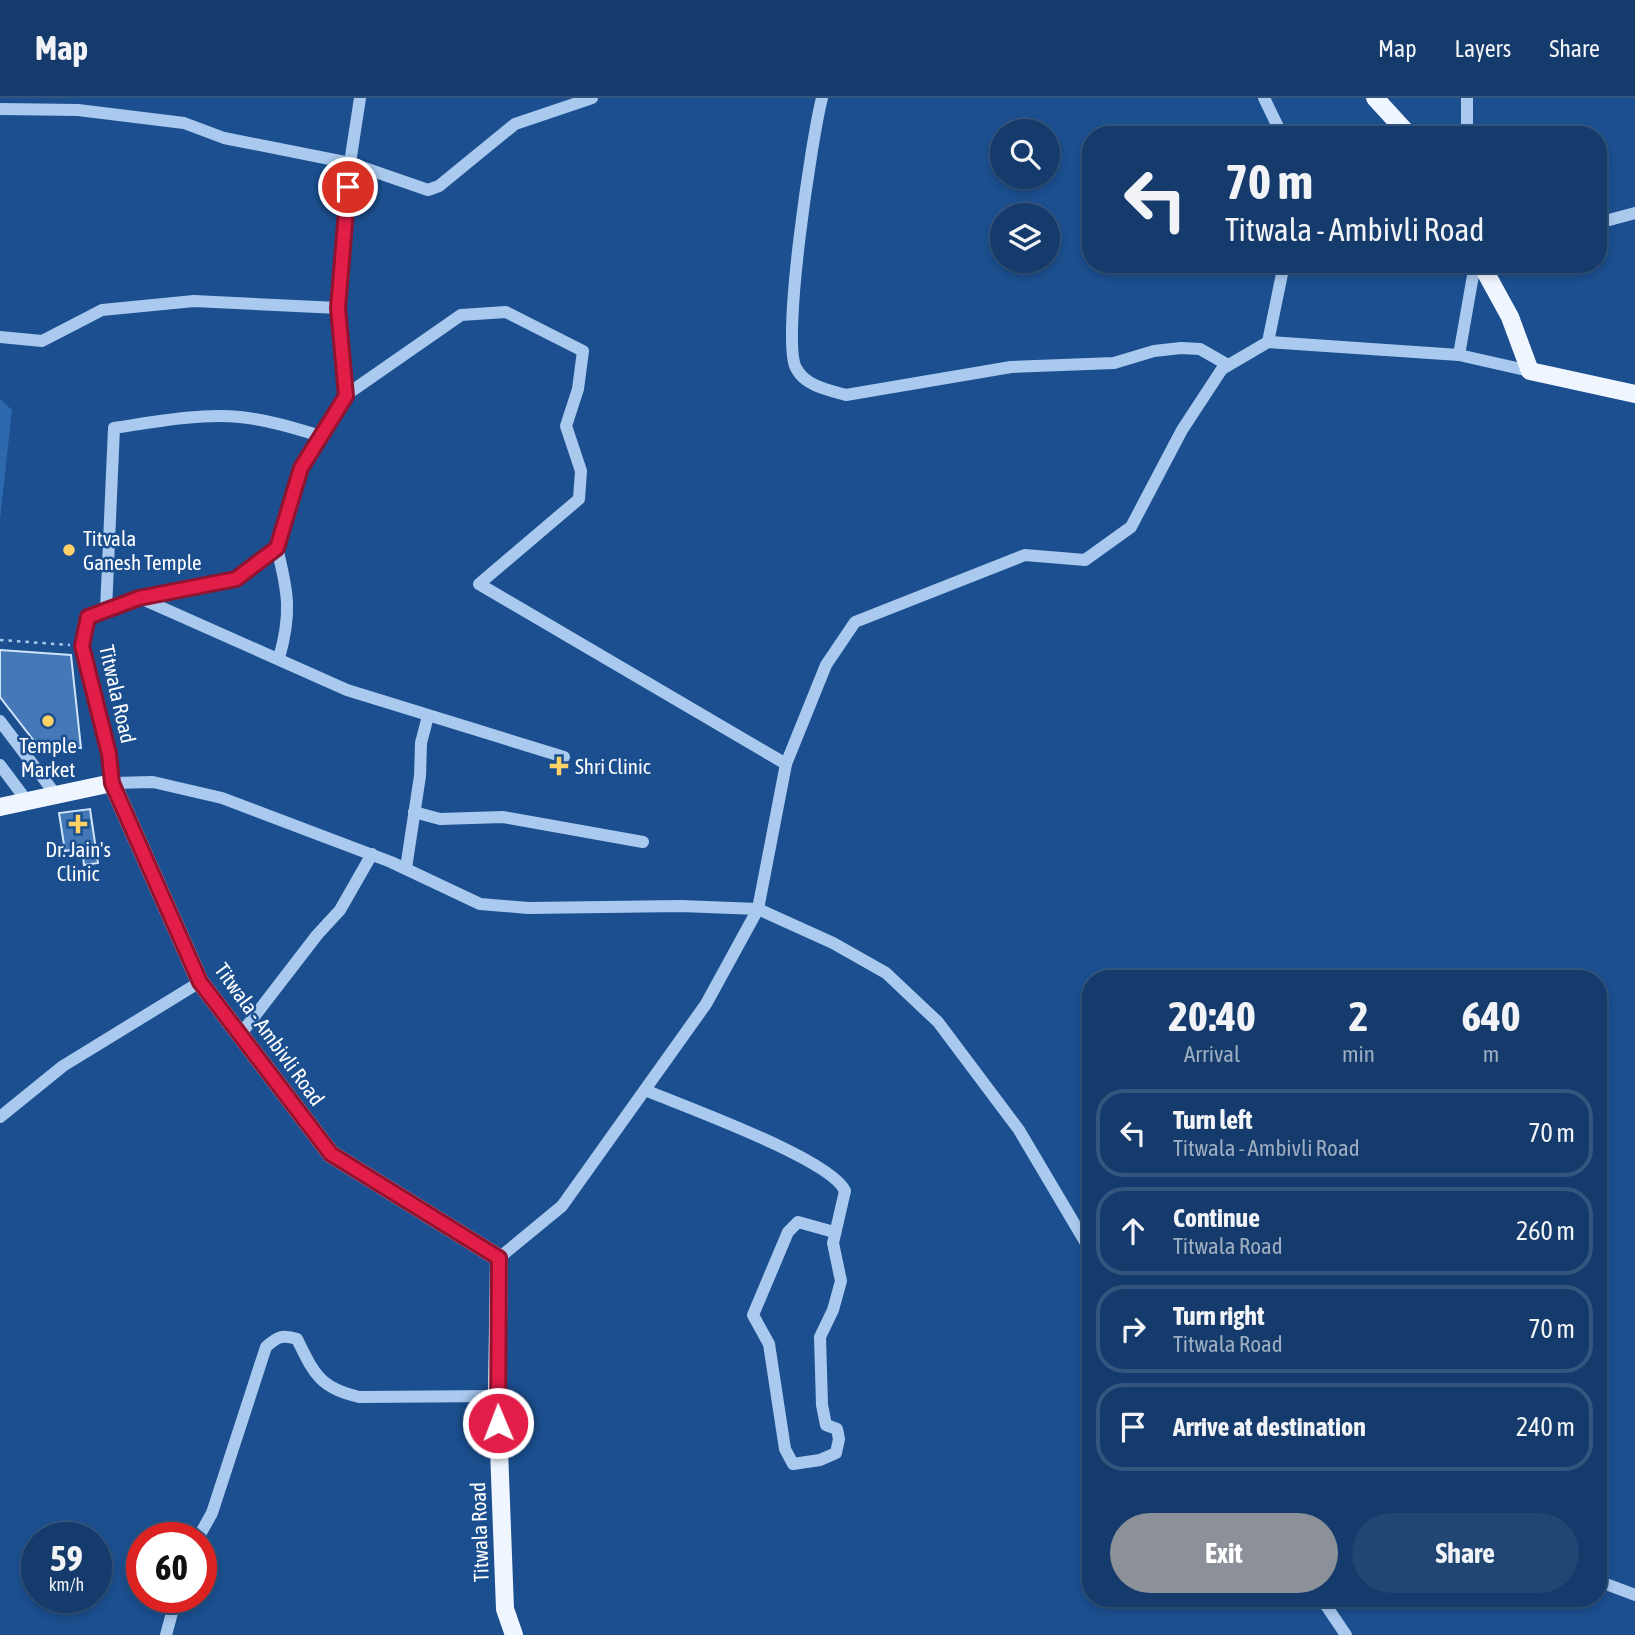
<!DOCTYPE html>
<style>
:root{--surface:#143b6b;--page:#214673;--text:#f1f3f6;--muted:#9dadc1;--line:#33557e;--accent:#8c9099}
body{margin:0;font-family:"Asap Condensed",sans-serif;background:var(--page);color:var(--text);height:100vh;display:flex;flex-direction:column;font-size:26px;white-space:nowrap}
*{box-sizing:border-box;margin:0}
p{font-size:23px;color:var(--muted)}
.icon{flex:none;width:38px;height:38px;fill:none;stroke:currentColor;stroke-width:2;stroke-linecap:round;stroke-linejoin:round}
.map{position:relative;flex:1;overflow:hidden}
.sheet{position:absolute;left:1082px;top:872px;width:525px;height:637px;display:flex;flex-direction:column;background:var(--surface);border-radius:28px;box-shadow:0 4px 10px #0003,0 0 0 2px var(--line)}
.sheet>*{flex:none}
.top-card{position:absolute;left:1082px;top:28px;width:525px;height:147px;border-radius:28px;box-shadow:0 4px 10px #0003,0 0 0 2px var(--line);background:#143b6b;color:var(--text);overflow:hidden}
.buttons{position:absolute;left:990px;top:21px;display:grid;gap:14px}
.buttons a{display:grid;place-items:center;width:70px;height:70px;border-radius:50%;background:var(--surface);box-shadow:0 4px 10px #0003,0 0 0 2px var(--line);font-size:35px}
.speed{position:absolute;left:21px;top:1424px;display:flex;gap:14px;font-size:35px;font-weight:700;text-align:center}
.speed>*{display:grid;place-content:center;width:91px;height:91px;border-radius:50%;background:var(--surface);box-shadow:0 4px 10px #0003,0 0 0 2px var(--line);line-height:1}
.speed small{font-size:18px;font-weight:400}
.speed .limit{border:10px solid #d22;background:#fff;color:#111}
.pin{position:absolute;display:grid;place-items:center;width:60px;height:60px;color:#fff;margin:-30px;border:4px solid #fff;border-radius:50%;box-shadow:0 2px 7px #0007}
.me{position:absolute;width:77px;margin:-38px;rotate:359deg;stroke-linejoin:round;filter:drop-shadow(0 0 5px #0008)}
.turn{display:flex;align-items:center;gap:24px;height:147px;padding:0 28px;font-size:32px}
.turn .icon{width:91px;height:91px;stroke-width:2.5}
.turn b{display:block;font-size:49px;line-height:60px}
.eta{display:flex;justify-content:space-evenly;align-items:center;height:119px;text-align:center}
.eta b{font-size:42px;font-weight:700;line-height:49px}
.action{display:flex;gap:14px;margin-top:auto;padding:14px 28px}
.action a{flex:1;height:80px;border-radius:42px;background:var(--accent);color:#fff;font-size:28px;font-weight:700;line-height:80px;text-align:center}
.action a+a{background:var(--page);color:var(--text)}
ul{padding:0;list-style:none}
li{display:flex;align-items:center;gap:21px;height:88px;margin:0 14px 10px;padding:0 14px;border:4px solid var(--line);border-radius:28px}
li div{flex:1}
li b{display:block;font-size:26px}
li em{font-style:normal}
header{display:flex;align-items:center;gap:42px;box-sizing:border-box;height:98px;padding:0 35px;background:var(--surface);border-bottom:2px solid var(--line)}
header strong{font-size:33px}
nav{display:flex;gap:38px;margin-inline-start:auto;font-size:24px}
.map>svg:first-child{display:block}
.green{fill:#2e69ad}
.building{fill:#4478b7;stroke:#cfe3fa;stroke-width:2}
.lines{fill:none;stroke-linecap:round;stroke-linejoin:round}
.path{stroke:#a9c9ee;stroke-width:2.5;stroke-dasharray:3.5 5;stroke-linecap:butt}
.minor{stroke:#a9c9ee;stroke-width:12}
.major{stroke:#f0f6ff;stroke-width:18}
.route-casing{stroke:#92132f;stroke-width:18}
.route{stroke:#e11d48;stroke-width:12}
.poi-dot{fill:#ffd166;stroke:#1b4f8f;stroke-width:2.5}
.labels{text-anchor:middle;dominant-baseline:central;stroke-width:5;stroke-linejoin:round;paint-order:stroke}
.poi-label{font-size:21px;fill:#fff;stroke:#1b4f8f;text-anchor:start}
.street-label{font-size:21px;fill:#fff;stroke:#1b4f8f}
</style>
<header>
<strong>Map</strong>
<nav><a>Map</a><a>Layers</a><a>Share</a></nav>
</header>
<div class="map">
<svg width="1635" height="1537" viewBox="0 0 1635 1537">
<rect width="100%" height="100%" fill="#1b4f8f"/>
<path class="green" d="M0 301 12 312 0 422Z"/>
<g class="building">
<path d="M0 552 71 557 81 650 38 648 0 599Z"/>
<path d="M90 711 98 765 84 767 82 750 65 753 59 715Z"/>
</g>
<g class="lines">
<path class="path" d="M0 542 70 547"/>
<g class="minor">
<path d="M360 0 350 65 338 210 346 297 301 370 277 450 236 481 139 500 88 519 82 548 109 656 112 685 153 684 222 700 391 764 480 806 528 810 681 808 758 811 833 845 886 875 938 924 1019 1032 1090 1152"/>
<path d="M822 0C812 39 781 242 796 270 805 288 828 292 846 297L1011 269 1114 265 1154 253 1181 250 1200 251 1228 267"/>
<path d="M1264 0 1282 37"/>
<path d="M0 11 78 12 184 25 224 40 350 65 428 92 439 88 515 26 592 0"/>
<path d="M1467 37V0"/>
<path d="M1598 125 1635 115"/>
<path d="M0 239 42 243 102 212 194 203 338 210"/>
<path d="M1268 244 1284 166"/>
<path d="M1459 257 1475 166"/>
<path d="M346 297 461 217 506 214 583 253 578 291 566 328 581 373 579 401 479 486 786 666"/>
<path d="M277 450C288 494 292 515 279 560"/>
<path d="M140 500 347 592 564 659"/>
<path d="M106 512 114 330C154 324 199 315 240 319 268 322 294 330 321 338"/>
<path d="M0 623 56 697"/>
<path d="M0 667 27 703"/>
<path d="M414 714 440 721 503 719 643 744"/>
<path d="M406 770 420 678 421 645 428 618"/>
<path d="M240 937 317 837 340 812 372 756"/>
<path d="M645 992C683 1008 831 1061 845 1093L833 1145 841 1183 833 1212 820 1239 822 1307 826 1327 837 1331 839 1341 836 1355 820 1362 793 1366 785 1351 769 1246 753 1217 788 1134 798 1124 834 1134"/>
<path d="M0 1019 63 968 200 884"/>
<path d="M499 1160 562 1108 706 906 758 811 786 666 826 567 855 524 1025 457 1085 462 1131 429 1182 332 1222 271 1268 244 1459 257 1530 273"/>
<path d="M198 1440 212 1415 266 1249C277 1239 282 1236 297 1241 314 1275 319 1290 359 1299L497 1298"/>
<path d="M1598 1483 1635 1497"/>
<path d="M1321 1500 1346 1537"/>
<path d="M166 1537 176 1500"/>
</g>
<g class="major">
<path d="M1375 0 1409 37"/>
<path d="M1481 166 1510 219 1530 273 1635 296"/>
<path d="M0 709 112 685 200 884 331 1056 499 1160 497 1298 505 1511 514 1537"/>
</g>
</g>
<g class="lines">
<g class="route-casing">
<path id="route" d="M348 89 338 210 346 298 301 370 277 450 236 481 139 500 88 519 82 548 109 656 112 685 200 884 331 1056 499 1160 498 1325"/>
</g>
<use href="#route" class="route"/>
</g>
<g class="poi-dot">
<circle cx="69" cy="452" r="7"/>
<circle cx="48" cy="623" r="7"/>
<path d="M555.5 657.5h7v7h7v7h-7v7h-7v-7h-7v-7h7z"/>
<path d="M74.5 715.5h7v7h7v7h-7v7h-7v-7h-7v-7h7z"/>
</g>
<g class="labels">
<g class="poi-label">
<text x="83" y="440">Titvala<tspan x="83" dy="24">Ganesh Temple</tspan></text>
<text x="48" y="647" text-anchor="middle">Temple<tspan x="48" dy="24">Market</tspan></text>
<text x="575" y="668">Shri Clinic</text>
<text x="78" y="751" text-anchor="middle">Dr. Jain's<tspan x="78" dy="24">Clinic</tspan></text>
</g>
<g class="street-label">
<text transform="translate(118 596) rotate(77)">Titwala Road</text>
<text transform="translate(270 936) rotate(54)">Titwala - Ambivli Road</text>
<text transform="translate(479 1434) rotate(-92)">Titwala Road</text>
</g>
</g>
</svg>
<div class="buttons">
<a><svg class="icon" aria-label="search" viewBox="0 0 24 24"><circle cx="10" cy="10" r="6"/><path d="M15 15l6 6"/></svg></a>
<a><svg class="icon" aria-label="layers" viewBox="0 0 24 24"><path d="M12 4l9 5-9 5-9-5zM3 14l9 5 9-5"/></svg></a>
</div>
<div class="speed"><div>59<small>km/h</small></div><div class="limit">60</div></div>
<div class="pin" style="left:348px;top:89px;background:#d93025"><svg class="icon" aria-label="arrive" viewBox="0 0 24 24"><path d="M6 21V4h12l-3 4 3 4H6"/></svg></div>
<svg class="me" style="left:498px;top:1325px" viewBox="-20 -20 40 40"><circle r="17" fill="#e11d48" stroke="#fff" stroke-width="3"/><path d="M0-11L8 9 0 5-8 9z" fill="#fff"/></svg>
<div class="top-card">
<div class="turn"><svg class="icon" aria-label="left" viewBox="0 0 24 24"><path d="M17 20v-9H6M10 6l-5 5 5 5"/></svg><div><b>70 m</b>Titwala - Ambivli Road</div></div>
</div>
<section class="sheet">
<div class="eta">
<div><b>20:40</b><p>Arrival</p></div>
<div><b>2</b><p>min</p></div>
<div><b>640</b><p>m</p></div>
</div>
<ul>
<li><svg class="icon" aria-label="left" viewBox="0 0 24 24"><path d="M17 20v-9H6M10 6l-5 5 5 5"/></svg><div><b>Turn left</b><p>Titwala - Ambivli Road</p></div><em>70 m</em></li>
<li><svg class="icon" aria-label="ahead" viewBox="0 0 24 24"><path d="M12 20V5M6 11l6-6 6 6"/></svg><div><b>Continue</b><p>Titwala Road</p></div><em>260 m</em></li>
<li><svg class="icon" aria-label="right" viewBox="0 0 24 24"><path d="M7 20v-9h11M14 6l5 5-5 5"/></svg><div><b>Turn right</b><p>Titwala Road</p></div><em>70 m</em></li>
<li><svg class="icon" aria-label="arrive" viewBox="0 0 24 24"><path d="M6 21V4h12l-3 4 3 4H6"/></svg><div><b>Arrive at destination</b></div><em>240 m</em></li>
</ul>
<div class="action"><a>Exit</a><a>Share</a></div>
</section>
</div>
